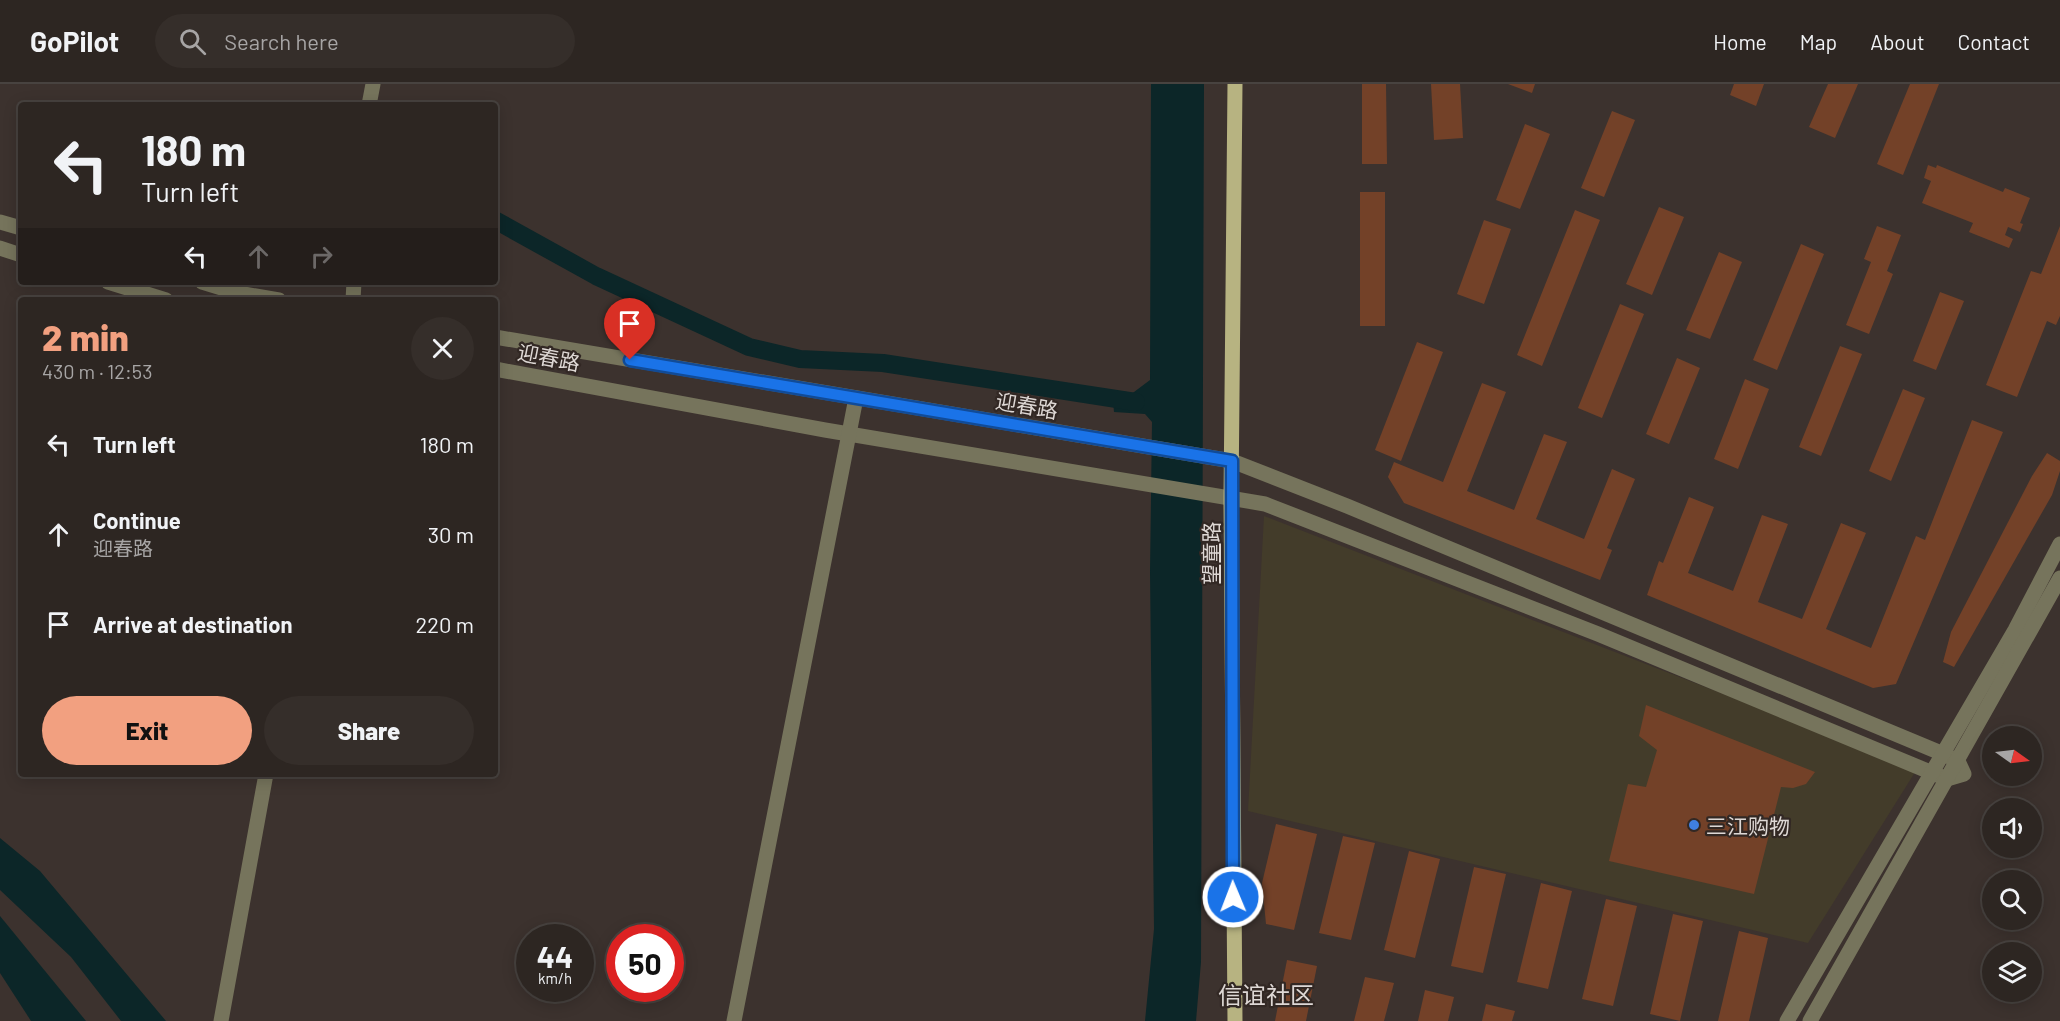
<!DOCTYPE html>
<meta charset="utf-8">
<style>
:root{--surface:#2d2622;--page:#352e2a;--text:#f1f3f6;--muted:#a7a5a5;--line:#484340;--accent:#f2a080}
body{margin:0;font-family:Barlow,"Noto Sans SC",sans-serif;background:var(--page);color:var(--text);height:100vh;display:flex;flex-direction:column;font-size:22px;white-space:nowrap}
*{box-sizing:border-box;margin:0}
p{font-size:20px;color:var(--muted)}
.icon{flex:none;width:33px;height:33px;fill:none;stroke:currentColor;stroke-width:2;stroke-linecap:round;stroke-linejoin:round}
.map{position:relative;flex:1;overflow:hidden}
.drawer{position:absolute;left:18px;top:213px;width:480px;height:480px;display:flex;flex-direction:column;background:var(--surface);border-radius:6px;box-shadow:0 3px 15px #0003,0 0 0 2px var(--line)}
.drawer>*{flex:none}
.guide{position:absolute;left:18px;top:18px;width:480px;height:183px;border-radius:6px;box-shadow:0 3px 15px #0003,0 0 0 2px var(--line);background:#2d2622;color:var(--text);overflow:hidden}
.needle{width:39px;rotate:104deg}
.buttons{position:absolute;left:1982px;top:642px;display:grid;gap:12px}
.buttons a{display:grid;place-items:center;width:60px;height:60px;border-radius:50%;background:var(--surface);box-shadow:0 3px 15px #0003,0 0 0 2px var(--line);font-size:30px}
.speed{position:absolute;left:516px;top:840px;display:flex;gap:12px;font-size:30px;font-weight:700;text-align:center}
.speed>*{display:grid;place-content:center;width:78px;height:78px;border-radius:50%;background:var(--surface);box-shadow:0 3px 15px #0003,0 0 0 2px var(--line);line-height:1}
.speed small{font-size:15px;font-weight:400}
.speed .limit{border:9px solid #d22;background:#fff;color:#111}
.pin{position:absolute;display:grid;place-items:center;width:51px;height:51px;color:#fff;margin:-62px -26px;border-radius:50% 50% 50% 0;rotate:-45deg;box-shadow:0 0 6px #0007}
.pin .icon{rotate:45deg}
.me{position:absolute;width:66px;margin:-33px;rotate:359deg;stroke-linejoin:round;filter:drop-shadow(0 0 4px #0008)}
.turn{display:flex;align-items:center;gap:21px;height:126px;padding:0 24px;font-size:27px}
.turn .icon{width:78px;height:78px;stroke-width:2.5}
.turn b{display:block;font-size:42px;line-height:51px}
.lanes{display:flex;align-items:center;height:57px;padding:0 24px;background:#0003;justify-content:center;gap:30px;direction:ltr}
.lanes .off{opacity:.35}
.round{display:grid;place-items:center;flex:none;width:63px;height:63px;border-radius:32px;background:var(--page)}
.overview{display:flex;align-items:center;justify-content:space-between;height:102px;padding:0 24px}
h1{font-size:36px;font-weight:800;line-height:45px;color:var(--accent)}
.primary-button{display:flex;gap:12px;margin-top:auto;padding:12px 24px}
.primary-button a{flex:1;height:69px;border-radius:36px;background:var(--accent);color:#111;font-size:24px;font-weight:800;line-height:69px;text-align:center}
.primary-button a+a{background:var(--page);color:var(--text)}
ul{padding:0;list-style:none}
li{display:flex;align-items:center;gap:18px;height:90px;padding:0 24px}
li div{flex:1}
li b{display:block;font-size:22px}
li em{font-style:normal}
header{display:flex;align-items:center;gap:36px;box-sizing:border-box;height:84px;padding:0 30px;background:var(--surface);border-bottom:2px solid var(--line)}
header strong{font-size:28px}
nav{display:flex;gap:33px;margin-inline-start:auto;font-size:21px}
.search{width:420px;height:54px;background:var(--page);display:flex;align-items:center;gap:15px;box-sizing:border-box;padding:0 21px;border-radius:33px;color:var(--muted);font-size:22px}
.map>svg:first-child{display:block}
.commercial{fill:#433c2a}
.water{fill:#0c2628}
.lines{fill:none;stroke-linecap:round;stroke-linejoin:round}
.canal{stroke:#0c2628;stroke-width:18}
.building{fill:#734128}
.minor{stroke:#76745c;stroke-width:15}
.major{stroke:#b7b381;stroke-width:15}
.route-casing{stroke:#114b97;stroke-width:15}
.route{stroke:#1a73e8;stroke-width:10}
.shop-dot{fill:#3f7fe0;stroke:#322824;stroke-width:2}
.labels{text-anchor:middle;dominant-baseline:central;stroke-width:4.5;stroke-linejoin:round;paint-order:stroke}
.street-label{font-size:21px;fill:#ded8d5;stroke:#322824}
.poi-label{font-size:21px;fill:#ded8d5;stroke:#322824;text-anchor:start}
.quarter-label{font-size:24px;fill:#ded8d5;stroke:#322824}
</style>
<header>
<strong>GoPilot</strong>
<div class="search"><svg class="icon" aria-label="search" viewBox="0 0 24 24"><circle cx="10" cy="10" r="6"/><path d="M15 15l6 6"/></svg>Search here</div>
<nav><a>Home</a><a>Map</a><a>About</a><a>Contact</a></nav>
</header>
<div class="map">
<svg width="2060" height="937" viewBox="0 0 2060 937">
<rect width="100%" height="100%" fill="#3c322e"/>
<path class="commercial" d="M1264 432 1917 685 1808 859 1248 727Z"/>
<g class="water">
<path d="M1151 0H1204L1201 878 1196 937H1145L1154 845 1150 488 1152 338 1145 330 1114 328 1112 308 1130 311 1150 296Z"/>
<path d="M0 754 40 787 166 937H121L71 873 0 806Z"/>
<path d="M0 832 86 937H31L0 889Z"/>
</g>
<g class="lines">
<path class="canal" d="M495 136 596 192 749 263 800 275 883 279 1136 318"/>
</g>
<g class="building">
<path d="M1362 0H1386L1387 80H1362Z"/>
<path d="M1431 0H1460L1463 54 1434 56Z"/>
<path d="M1508 0H1535L1532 9Z"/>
<path d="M1734 0H1764L1756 22 1730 11Z"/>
<path d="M1828 0H1858L1835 54 1809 43Z"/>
<path d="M1910 0H1939L1903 91 1877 80Z"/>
<path d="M1612 27 1635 36 1604 113 1581 104Z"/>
<path d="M1525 40 1550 50 1520 125 1496 116Z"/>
<path d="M1928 81 1936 84 1937 81 2003 108 2005 104 2030 114 2020 139 2023 140 2020 148 2008 143 2005 151 2013 155 2009 164 1969 148 1973 139 1922 119 1931 97 1924 94Z"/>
<rect x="1360" y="108" width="25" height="134"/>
<path d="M1659 123 1684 133 1652 211 1626 200Z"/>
<path d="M1575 126 1600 136 1542 282 1517 271Z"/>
<path d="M1484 136 1511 145 1484 220 1457 210Z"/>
<path d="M1877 142 1901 151 1887 187 1893 190 1869 250 1846 241 1871 178 1864 175Z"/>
<path d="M2060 142V232L2056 241 2047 237 2017 313 1986 301 2031 187 2041 190Z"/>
<path d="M1801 160 1824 170 1777 286 1753 276Z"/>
<path d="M1719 168 1742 178 1710 255 1686 246Z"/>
<path d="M1940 208 1964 217 1936 286 1913 277Z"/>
<path d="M1620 220 1644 230 1602 334 1578 324Z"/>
<path d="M1417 258 1443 268 1401 377 1375 366Z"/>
<path d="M1840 262 1862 270 1821 372 1799 363Z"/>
<path d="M1677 274 1700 284 1669 360 1646 350Z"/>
<path d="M1745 295 1769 305 1738 385 1714 375Z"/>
<path d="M1482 299 1506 308 1467 407 1514 426 1544 350 1567 358 1536 435 1584 455 1612 385 1635 395 1607 464 1612 466 1600 496 1404 419 1388 393 1394 378 1443 398Z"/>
<path d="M1903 305 1925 314 1891 397 1869 387Z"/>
<path d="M1972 336 2003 348 1896 600 1873 604 1647 511 1659 477 1663 479 1689 413 1714 423 1688 489 1733 507 1762 431 1788 440 1758 518 1802 535 1841 439 1866 449 1826 545 1871 564 1916 452 1925 456Z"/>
<path d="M2047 369 2060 377V387L2052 411 1954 583 1943 578 1951 548 2032 392Z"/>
<path d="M1646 621 1815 688 1806 700 1793 704 1781 703 1754 810 1609 777 1628 700 1646 703 1657 666 1639 652Z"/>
<path d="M1276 740 1317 750 1294 846 1266 840 1262 799Z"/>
<path d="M1343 752 1375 759 1351 856 1319 849Z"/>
<path d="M1409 767 1440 775 1415 874 1384 866Z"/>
<path d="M1474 783 1506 790 1483 889 1451 882Z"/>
<path d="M1541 799 1572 807 1548 905 1517 898Z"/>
<path d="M1606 815 1637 822 1613 922 1582 915Z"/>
<path d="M1673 830 1703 837 1680 937 1650 930Z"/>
<path d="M1739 847 1768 854 1749 937H1718Z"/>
<path d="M1287 876 1317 882 1306 937H1275Z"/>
<path d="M1365 893 1394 899 1384 937H1354Z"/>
<path d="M1425 906 1454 913 1448 937H1418Z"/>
<path d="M1486 920 1515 927 1512 937H1482Z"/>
</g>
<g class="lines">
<g class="minor">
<path d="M369 21 373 0"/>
<path d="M0 138 21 144"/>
<path d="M0 164 21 171"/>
<path d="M108 198 166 216"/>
<path d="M202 198 238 209 279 216"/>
<path d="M353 216 354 198"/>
<path d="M495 253 1232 377 1347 422 1941 669 1958 677 1964 690 1947 695 1598 550 1265 420 825 346 495 285"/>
<path d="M221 937 266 690"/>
<path d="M734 937 856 314"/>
<path d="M1787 937 2015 546 2060 460"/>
<path d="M1810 937 2060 494"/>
</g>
<path class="major" d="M1235 937 1231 415 1235 0"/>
</g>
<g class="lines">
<g class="route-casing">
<path id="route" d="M630 276 1232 377 1233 813"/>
</g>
<use href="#route" class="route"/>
</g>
<circle class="shop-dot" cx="1694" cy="741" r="6"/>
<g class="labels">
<g class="street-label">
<text transform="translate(549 273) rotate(11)">迎春路</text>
<text transform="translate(1027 321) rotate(10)">迎春路</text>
<text transform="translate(1210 469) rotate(-90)">望童路</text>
</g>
<g class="poi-label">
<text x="1706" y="741">三江购物</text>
</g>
<g class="quarter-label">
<text x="1266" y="910">信谊社区</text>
</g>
</g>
</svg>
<div class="buttons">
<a><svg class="needle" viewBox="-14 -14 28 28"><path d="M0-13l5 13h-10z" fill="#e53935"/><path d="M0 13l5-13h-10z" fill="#a7a5a5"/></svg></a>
<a><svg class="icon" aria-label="sound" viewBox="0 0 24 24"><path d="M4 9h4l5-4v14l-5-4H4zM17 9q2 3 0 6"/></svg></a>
<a><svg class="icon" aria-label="search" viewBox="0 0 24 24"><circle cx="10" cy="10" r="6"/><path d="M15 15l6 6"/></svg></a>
<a><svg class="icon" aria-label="layers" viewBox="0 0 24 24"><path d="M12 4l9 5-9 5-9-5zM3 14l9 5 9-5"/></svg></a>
</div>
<div class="speed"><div>44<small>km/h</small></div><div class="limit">50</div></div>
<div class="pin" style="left:630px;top:276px;background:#d93025"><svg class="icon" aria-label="arrive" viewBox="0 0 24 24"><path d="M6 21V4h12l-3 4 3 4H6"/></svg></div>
<svg class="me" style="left:1233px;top:813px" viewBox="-20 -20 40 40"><circle r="17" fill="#1a73e8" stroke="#fff" stroke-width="3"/><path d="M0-11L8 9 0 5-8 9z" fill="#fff"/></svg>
<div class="guide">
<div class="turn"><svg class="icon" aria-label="left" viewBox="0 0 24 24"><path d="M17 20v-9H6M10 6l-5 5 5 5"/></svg><div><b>180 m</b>Turn left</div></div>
<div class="lanes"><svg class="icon" aria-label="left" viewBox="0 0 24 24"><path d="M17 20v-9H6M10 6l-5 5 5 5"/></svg><svg class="icon off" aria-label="ahead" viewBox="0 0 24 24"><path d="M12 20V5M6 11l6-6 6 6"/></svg><svg class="icon off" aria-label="right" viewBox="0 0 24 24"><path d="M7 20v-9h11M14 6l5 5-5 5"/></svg></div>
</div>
<section class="drawer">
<div class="overview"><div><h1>2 min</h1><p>430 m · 12:53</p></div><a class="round"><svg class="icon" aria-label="close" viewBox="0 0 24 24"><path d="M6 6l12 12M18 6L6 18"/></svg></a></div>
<ul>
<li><svg class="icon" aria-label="left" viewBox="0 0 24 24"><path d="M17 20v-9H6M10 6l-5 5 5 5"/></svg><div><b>Turn left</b></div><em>180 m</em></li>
<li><svg class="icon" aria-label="ahead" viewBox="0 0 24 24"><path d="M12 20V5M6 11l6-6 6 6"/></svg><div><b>Continue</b><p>迎春路</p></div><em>30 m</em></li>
<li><svg class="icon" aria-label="arrive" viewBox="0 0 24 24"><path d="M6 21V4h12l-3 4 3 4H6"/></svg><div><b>Arrive at destination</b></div><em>220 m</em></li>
</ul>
<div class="primary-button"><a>Exit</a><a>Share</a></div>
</section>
</div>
